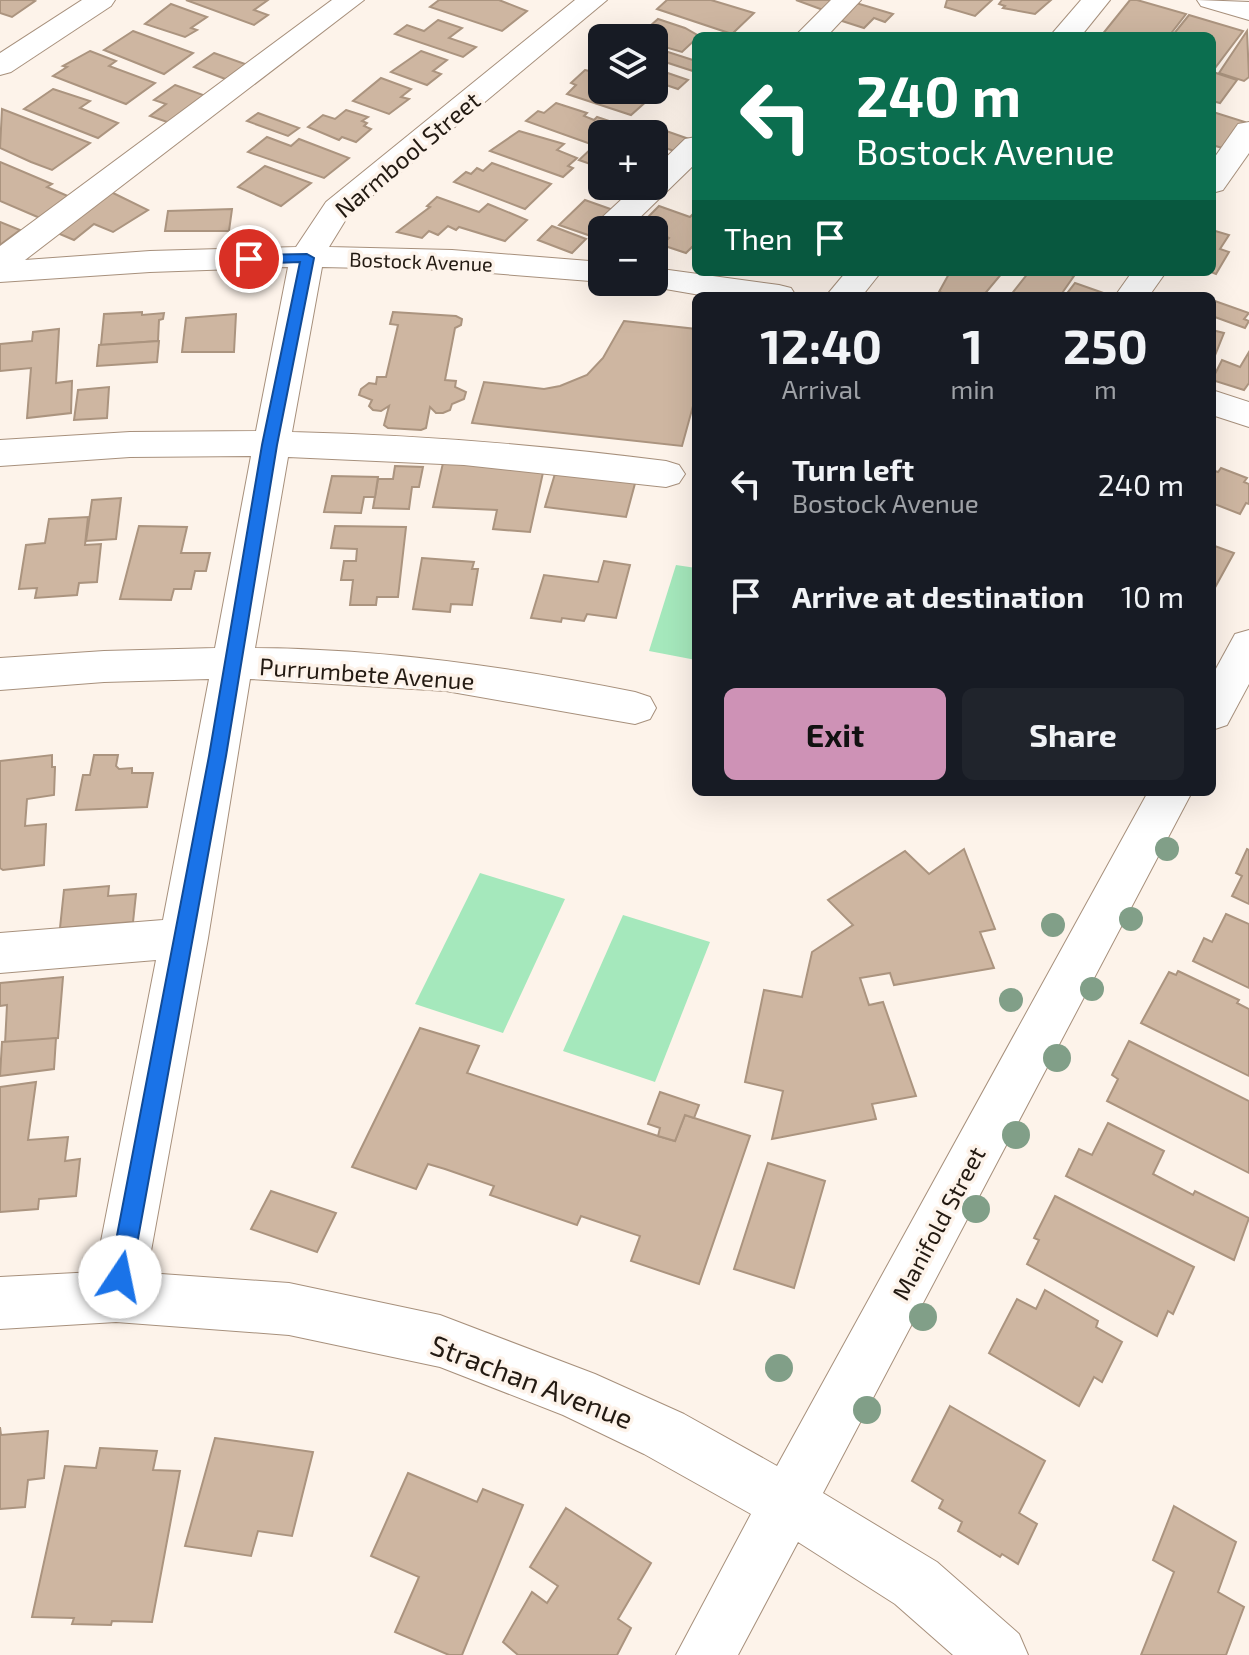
<!DOCTYPE html>
<meta charset="utf-8">
<style>
:root{--surface:#171b24;--page:#20242c;--text:#f1f3f6;--muted:#9ea1a6;--accent:#ce92b6}
body{margin:0;font-family:"Exo 2",sans-serif;background:var(--page);color:var(--text);height:100vh;display:flex;flex-direction:column;font-size:30px;white-space:nowrap}
*{box-sizing:border-box;margin:0}
p{font-size:26px;color:var(--muted)}
.icon{flex:none;width:44px;height:44px;fill:none;stroke:currentColor;stroke-width:2;stroke-linecap:round;stroke-linejoin:round}
.map{position:relative;flex:1;overflow:hidden}
.details{position:absolute;left:692px;top:292px;width:524px;height:504px;display:flex;flex-direction:column;background:var(--surface);border-radius:12px;box-shadow:0 8px 32px #0002}
.details>*{flex:none}
.top-card{position:absolute;left:692px;top:32px;width:524px;height:244px;border-radius:12px;box-shadow:0 8px 32px #0002;background:#0b6e4f;color:#fff;overflow:hidden}
.controls{position:absolute;left:588px;top:24px;display:grid;gap:16px}
.controls a{display:grid;place-items:center;width:80px;height:80px;border-radius:12px;background:var(--surface);box-shadow:0 8px 32px #0002;font-size:40px}
.pin{position:absolute;display:grid;place-items:center;width:68px;height:68px;color:#fff;margin:-34px;border:4px solid #fff;border-radius:50%;box-shadow:0 2px 8px #0007}
.me{position:absolute;width:88px;margin:-44px;rotate:11deg;stroke-linejoin:round;filter:drop-shadow(0 0 6px #0008)}
.turn{display:flex;align-items:center;gap:28px;height:168px;padding:0 32px;font-size:36px}
.turn .icon{width:104px;height:104px;stroke-width:2.5}
.turn b{display:block;font-size:56px;line-height:68px}
.then{display:flex;align-items:center;height:76px;padding:0 32px;background:#0003;gap:16px;font-size:30px}
.eta{display:flex;justify-content:space-evenly;align-items:center;height:136px;text-align:center}
.eta b{font-size:48px;font-weight:700;line-height:56px}
.button{display:flex;gap:16px;margin-top:auto;padding:16px 32px}
.button a{flex:1;height:92px;border-radius:12px;background:var(--accent);color:#111;font-size:32px;font-weight:700;line-height:92px;text-align:center}
.button a+a{background:var(--page);color:var(--text)}
ul{padding:0;list-style:none}
li{display:flex;align-items:center;gap:24px;height:112px;padding:0 32px}
li div{flex:1}
li b{display:block;font-size:30px}
li em{font-style:normal}
.map>svg:first-child{display:block}
.green{fill:#a5e8bc}
.building{fill:#ceb6a1;stroke:#ab947f;stroke-width:2}
.lines{fill:none;stroke-linecap:round;stroke-linejoin:round}
.minor-casing{stroke:#a7907c;stroke-width:2}
.major-casing{stroke:#a7907c;stroke-width:2}
.minor{fill:#fff;fill-rule:evenodd}
.major{fill:#fff;fill-rule:evenodd}
.tree{fill:#819f88}
.route{fill:#1a73e8;stroke:#114b97;stroke-width:2}
.labels{text-anchor:middle;dominant-baseline:central;stroke-width:7;stroke-linejoin:round;paint-order:stroke}
.far-street-label{font-size:20px;fill:#231a12;stroke:#fdf3ea}
.street-label{font-size:24px;fill:#231a12;stroke:#fdf3ea}
.near-street-label{font-size:28px;fill:#231a12;stroke:#fdf3ea}
</style>
<div class="map">
<svg width="1249" height="1655" viewBox="0 0 1249 1655">
<rect width="100%" height="100%" fill="#fdf3ea"/>
<g class="green">
<path d="M676 565 696 568V660L649 651Z"/>
<path d="M480 873 565 899 503 1033 415 1004Z"/>
<path d="M623 915 710 942 655 1082 563 1051Z"/>
</g>
<g class="building">
<path d="M0 0H32L35 1 12 17 0 13Z"/>
<path d="M186 0H268L254 10 268 15 254 25Z"/>
<path d="M439 0H499L527 11 502 31 430 7Z"/>
<path d="M667 0H711L754 13 732 34 657 9Z"/>
<path d="M796 0H838L826 11Z"/>
<path d="M947 0H992L975 16 945 7Z"/>
<path d="M1002 0H1051L1035 14 1003 8 1005 6 999 4Z"/>
<path d="M1130 0H1137L1186 14 1169 36H1101Z"/>
<path d="M856 3 893 14 885 22 874 18 864 28 839 20Z"/>
<path d="M171 4 207 17 191 28 197 30 185 37 145 24Z"/>
<path d="M1189 15 1243 31 1212 72V36H1172Z"/>
<path d="M658 19 685 28 699 36 682 52 654 44V38L625 35 637 25 650 26Z"/>
<path d="M438 20 462 28 449 38 476 47 463 57 395 34 407 25 424 31Z"/>
<path d="M133 31 193 53 164 74 104 50Z"/>
<path d="M1247 31 1249 77 1244 81 1219 73Z"/>
<path d="M90 51 116 61 109 66 155 83 126 104 53 76 67 67 63 66Z"/>
<path d="M421 51 447 60 433 71 441 74 427 85 391 72Z"/>
<path d="M668 52 696 61V72L659 60Z"/>
<path d="M214 53 248 65 228 80 194 67Z"/>
<path d="M654 59 666 63 659 70 688 80 678 89 654 81Z"/>
<path d="M585 70 602 74V90H626L649 99 631 115 567 94 576 85 571 83Z"/>
<path d="M1213 72 1237 80 1220 103 1212 101Z"/>
<path d="M381 78 411 89 401 97 409 99 389 114 353 101Z"/>
<path d="M175 85 206 96 173 124 150 116 166 104 154 100Z"/>
<path d="M53 89 90 101 80 108 118 123 98 138 24 109Z"/>
<path d="M556 103 587 113 584 116 594 120 597 117 612 122 604 130 617 134H602V148L526 121 538 111 544 113Z"/>
<path d="M2 109 90 143 52 170 31 162 0 148Z"/>
<path d="M346 110 368 117 362 121 367 123 364 126 371 129 356 142 342 137 339 140 308 127 323 115 335 119Z"/>
<path d="M1213 112 1245 122 1226 149 1212 145Z"/>
<path d="M258 113 299 128 288 136 247 121Z"/>
<path d="M649 125 689 139 677 152 654 144V134H639Z"/>
<path d="M519 131 564 144 557 150 577 158 568 166 573 168 563 177 490 151Z"/>
<path d="M267 137 291 146 299 139 349 158 324 178 248 152Z"/>
<path d="M593 147 602 150V168L579 160Z"/>
<path d="M0 162 52 184 47 187 70 197 40 218 0 201Z"/>
<path d="M492 163 551 184 525 209 454 182 466 172 471 174 477 168 483 171Z"/>
<path d="M265 166 311 183 281 206 238 187Z"/>
<path d="M109 191 148 210 113 232 94 224 74 240 55 232Z"/>
<path d="M437 197 479 212 488 204 527 220 505 241 459 227 456 230 448 226 438 235 429 231 422 238 397 232 430 207 427 206Z"/>
<path d="M585 200 616 211 591 236 559 225Z"/>
<path d="M659 206 690 217 696 211V243L686 253 662 245 669 238 654 230 644 229 654 219 648 217Z"/>
<path d="M232 209 229 231H165L168 211Z"/>
<path d="M0 222 20 230 0 245Z"/>
<path d="M552 226 586 239 572 253 538 240Z"/>
<path d="M1212 230 1229 235 1220 249 1229 252 1216 274 1211 272Z"/>
<path d="M950 272H1003L983 296H952L939 292Z"/>
<path d="M1029 272H1062L1074 276 1060 296H1010Z"/>
<path d="M1075 283 1112 296H1065Z"/>
<path d="M1212 300 1249 313 1244 319 1249 321 1245 328 1212 316Z"/>
<path d="M142 312V315L164 313 163 319 159 320 158 341 101 345 104 314Z"/>
<path d="M393 312 456 316 462 319 461 325 455 328 445 380 456 381 455 387 466 392 464 399 452 404 450 410 443 413H436L430 407 426 428 421 430 388 428 384 425 389 406 381 411 373 410 369 406 372 400 359 395 361 389 369 383 376 384 377 377H386L398 325 390 324Z"/>
<path d="M236 314 234 352H182L186 318Z"/>
<path d="M624 321 696 329V395L682 446 472 423 484 382 544 389 560 386 587 375 603 358Z"/>
<path d="M59 329 56 383 72 381 71 413 27 418 31 368 0 371V344L32 341 33 332Z"/>
<path d="M1212 330 1224 333 1212 363Z"/>
<path d="M159 341 157 362 97 366 99 345Z"/>
<path d="M1249 352V383L1244 390 1212 380 1222 360 1240 367Z"/>
<path d="M109 387 107 418 74 420 78 390Z"/>
<path d="M443 463 544 468 530 532 493 529 497 510 433 507Z"/>
<path d="M395 466 423 467 419 487H412L409 509 373 508 378 479H393Z"/>
<path d="M557 467 637 476 626 517 545 507Z"/>
<path d="M1221 468 1247 478 1244 482 1249 484V504L1246 503 1240 514 1212 503V470L1218 472Z"/>
<path d="M332 476 378 477 375 497H364L361 513 324 512Z"/>
<path d="M121 498 116 539 86 541 92 500Z"/>
<path d="M88 517 85 545 101 544 97 582 79 583 77 595 35 598 37 588 19 589 26 545 45 543 49 519Z"/>
<path d="M139 526 187 527 181 553H210L206 571H195L191 589H174L171 600 120 599Z"/>
<path d="M335 526 406 527 398 597H377L376 605H350L353 580H341L344 561H356L357 549 331 548Z"/>
<path d="M1212 545 1234 553 1212 593Z"/>
<path d="M422 558 474 562 472 569H478L472 605 451 604 450 612 413 609Z"/>
<path d="M604 561 630 565 616 618 587 614 584 621 562 618 561 622 531 618 544 575 598 582Z"/>
<path d="M52 755V767H55L54 795 27 799 25 826 46 824 44 865 3 870 0 868V761Z"/>
<path d="M94 755H118L116 766 119 769 132 768V773H153L147 807 76 810 83 775H90Z"/>
<path d="M964 849 995 929 980 932 994 968 894 985 890 973 860 978 869 1005 883 1002 916 1096 872 1104 876 1119 772 1139 783 1091 745 1082 764 990 802 997 812 952 853 925 828 900 905 851 929 874Z"/>
<path d="M1247 849 1249 850V904L1232 896 1242 876 1236 873Z"/>
<path d="M109 886 108 896 136 894 133 922 60 928 64 890Z"/>
<path d="M1226 914 1249 924V988L1193 961 1204 938 1212 942Z"/>
<path d="M1178 971 1239 1000 1237 1003 1249 1009V1076L1141 1023 1169 972 1176 975Z"/>
<path d="M63 977 58 1038 5 1044 7 1005 0 1006V983Z"/>
<path d="M420 1028 479 1046 467 1073 658 1136 675 1141 685 1115 750 1136 699 1284 631 1261 640 1236 581 1216 577 1225 490 1195 494 1186 445 1169 428 1164 416 1189 352 1167Z"/>
<path d="M56 1038 54 1069 0 1076 2 1042Z"/>
<path d="M1129 1041 1249 1101V1173L1107 1101 1118 1079 1112 1075Z"/>
<path d="M36 1082 28 1140 68 1137 65 1161 80 1159 76 1196 39 1199 38 1209 0 1212V1087Z"/>
<path d="M660 1092 699 1105 694 1118 685 1115 675 1141 658 1136 660 1128 648 1124Z"/>
<path d="M1108 1123 1164 1151 1153 1174 1193 1195 1195 1191 1249 1218 1234 1260 1066 1176 1079 1149 1092 1155Z"/>
<path d="M768 1163 825 1181 794 1288 734 1269Z"/>
<path d="M271 1191 336 1213 317 1252 251 1229Z"/>
<path d="M1055 1196 1194 1267 1173 1314 1168 1311 1157 1336 1027 1264 1039 1240 1034 1238Z"/>
<path d="M1045 1290 1098 1321 1096 1327 1122 1342 1102 1382 1094 1377 1079 1406 989 1353 1017 1299 1036 1309Z"/>
<path d="M950 1406 1045 1461 1019 1513 1037 1524 1018 1564 1002 1554 1000 1557 958 1531 962 1522 939 1508 943 1500 912 1481Z"/>
<path d="M0 1427 1 1435 48 1431 44 1478 28 1480 25 1507 0 1509Z"/>
<path d="M215 1438 313 1452 292 1536 258 1531 251 1556 185 1546Z"/>
<path d="M100 1448 157 1451 153 1470 180 1471 152 1622 112 1621 111 1625 72 1624 74 1618 32 1617 65 1466 96 1468Z"/>
<path d="M408 1473 477 1502 483 1489 523 1505 462 1655H449L395 1632 419 1577 371 1556Z"/>
<path d="M1174 1506 1236 1542 1218 1592 1244 1607 1226 1655H1141L1174 1572 1153 1560Z"/>
<path d="M566 1508 651 1563 618 1619 631 1628 617 1655H518L503 1642 532 1592 547 1603 558 1586 530 1567Z"/>
</g>
<g class="lines">
<g class="minor-casing">
<g id="minor">
<path d="M82 0H115L111 6 11 72 0 75V53Z"/>
<path d="M332 0H364L25 260 150 251 296 247 326 202 575 0H607L348 216 329 247 452 250 602 262 603 282 452 270 322 267 292 432C418 435 542 445 666 461L679 465 685 474 679 483 666 487 464 465 288 457 255 648C384 649 509 667 635 692L650 697 656 708 650 719 635 724 446 691 250 679 208 938 147 1273 289 1283 440 1315 595 1374 684 1414 777 1466 1148 792H1192L823 1493 937 1562 1019 1634 1028 1655H953L895 1604 798 1542 738 1655H676L751 1514 644 1454 563 1415 440 1367 289 1335 116 1322 0 1329V1277L95 1272 156 960 0 973V933L163 920 209 679 104 682 0 690V658L104 651 215 648 251 456 130 457 0 466V440L130 432 256 431 288 267 150 272 0 282V246Z"/>
<path d="M831 0H861L827 36H795Z"/>
<path d="M1081 0H1110L1081 36H1050Z"/>
<path d="M1249 122V153L1223 190 1212 193V161L1238 124Z"/>
<path d="M696 137V163L627 230H602V238L596 237 592 230 596 223 636 186H654V169L685 139Z"/>
<path d="M654 268 779 285 791 288 796 296H706L642 285 640 282H654Z"/>
<path d="M846 272H881L862 296H826Z"/>
<path d="M1132 272H1166L1149 296H1115Z"/>
<path d="M1212 390 1249 402V427L1212 415Z"/>
<path d="M1249 630V684L1227 725 1212 730V676L1235 634Z"/>
</g>
</g>
<g class="major-casing">
<path id="major" d="M1197 0 1249 2V20L1201 6Z"/>
</g>
<use href="#minor" class="minor"/>
<use href="#major" class="major"/>
</g>
<g class="tree">
<circle cx="1167" cy="849" r="12"/>
<circle cx="1131" cy="919" r="12"/>
<circle cx="1053" cy="925" r="12"/>
<circle cx="1092" cy="989" r="12"/>
<circle cx="1011" cy="1000" r="12"/>
<circle cx="1057" cy="1058" r="14"/>
<circle cx="1016" cy="1135" r="14"/>
<circle cx="976" cy="1209" r="14"/>
<circle cx="923" cy="1317" r="14"/>
<circle cx="779" cy="1368" r="14"/>
<circle cx="867" cy="1410" r="14"/>
</g>
<path class="route" d="M307 254 314 258 277 445 226 756 131 1277 128 1284 120 1287 113 1284 109 1277 209 756 262 445 300 262 249 264 242 259 249 255Z"/>
<g class="labels">
<g class="far-street-label">
<text transform="translate(421 261) rotate(2)">Bostock Avenue</text>
</g>
<g class="street-label">
<text transform="translate(407 154) rotate(-40)">Narmbool Street</text>
<text transform="translate(367 673) rotate(4)">Purrumbete Avenue</text>
<text transform="translate(938 1223) rotate(-62)">Manifold Street</text>
</g>
<g class="near-street-label">
<text transform="translate(532 1381) rotate(21)">Strachan Avenue</text>
</g>
</g>
</svg>
<div class="controls">
<a><svg class="icon" aria-label="layers" viewBox="0 0 24 24"><path d="M12 4l9 5-9 5-9-5zM3 14l9 5 9-5"/></svg></a>
<a>+</a>
<a>−</a>
</div>
<div class="pin" style="left:249px;top:259px;background:#d93025"><svg class="icon" aria-label="arrive" viewBox="0 0 24 24"><path d="M6 21V4h12l-3 4 3 4H6"/></svg></div>
<svg class="me" style="left:120px;top:1277px" viewBox="-20 -20 40 40"><circle r="19" fill="#fff"/><path d="M0-13L10 11 0 6-10 11z" fill="#1a73e8"/></svg>
<div class="top-card">
<div class="turn"><svg class="icon" aria-label="left" viewBox="0 0 24 24"><path d="M17 20v-9H6M10 6l-5 5 5 5"/></svg><div><b>240 m</b>Bostock Avenue</div></div>
<div class="then">Then<svg class="icon" aria-label="arrive" viewBox="0 0 24 24"><path d="M6 21V4h12l-3 4 3 4H6"/></svg></div>
</div>
<section class="details">
<div class="eta">
<div><b>12:40</b><p>Arrival</p></div>
<div><b>1</b><p>min</p></div>
<div><b>250</b><p>m</p></div>
</div>
<ul>
<li><svg class="icon" aria-label="left" viewBox="0 0 24 24"><path d="M17 20v-9H6M10 6l-5 5 5 5"/></svg><div><b>Turn left</b><p>Bostock Avenue</p></div><em>240 m</em></li>
<li><svg class="icon" aria-label="arrive" viewBox="0 0 24 24"><path d="M6 21V4h12l-3 4 3 4H6"/></svg><div><b>Arrive at destination</b></div><em>10 m</em></li>
</ul>
<div class="button"><a>Exit</a><a>Share</a></div>
</section>
</div>
